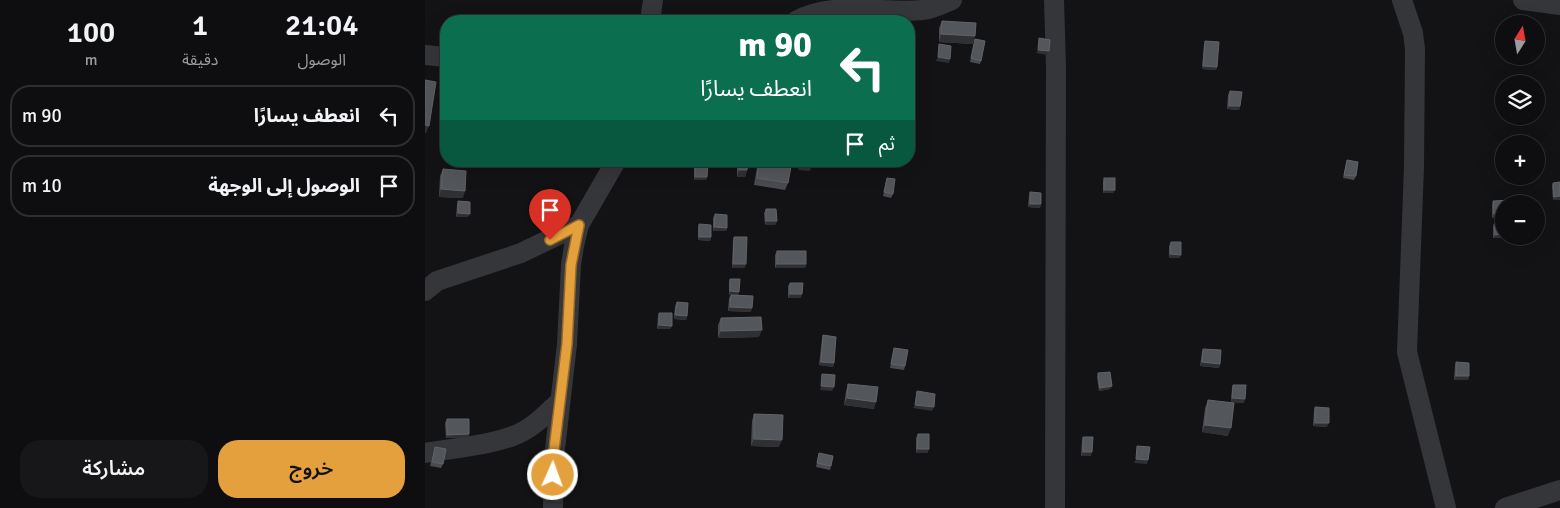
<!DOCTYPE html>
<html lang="ar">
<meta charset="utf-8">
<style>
:root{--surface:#0e0e10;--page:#171719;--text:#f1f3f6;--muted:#9b9c9f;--line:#2e2e30;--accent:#e4a03c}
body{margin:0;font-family:Signika,"Noto Sans Arabic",sans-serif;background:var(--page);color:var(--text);direction:rtl;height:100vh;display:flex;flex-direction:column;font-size:19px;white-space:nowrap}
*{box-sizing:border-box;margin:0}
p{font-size:16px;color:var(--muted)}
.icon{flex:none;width:28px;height:28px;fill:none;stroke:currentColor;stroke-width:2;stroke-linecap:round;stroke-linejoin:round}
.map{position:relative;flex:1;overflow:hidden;direction:ltr}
.side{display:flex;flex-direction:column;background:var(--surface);width:425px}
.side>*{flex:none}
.top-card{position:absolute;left:15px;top:15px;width:475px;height:152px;border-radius:20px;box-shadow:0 5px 20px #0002,0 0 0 1px var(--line);direction:rtl;background:#0b6e4f;color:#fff;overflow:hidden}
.needle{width:32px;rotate:11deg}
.buttons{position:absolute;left:1070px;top:15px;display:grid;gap:10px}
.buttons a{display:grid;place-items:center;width:50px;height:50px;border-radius:50%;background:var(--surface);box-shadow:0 5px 20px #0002,0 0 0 1px var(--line);font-size:25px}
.pin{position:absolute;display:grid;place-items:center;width:42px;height:42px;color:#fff;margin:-51px -21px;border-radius:50% 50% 50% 0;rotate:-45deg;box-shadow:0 0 5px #0007}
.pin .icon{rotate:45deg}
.me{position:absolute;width:55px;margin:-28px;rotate:2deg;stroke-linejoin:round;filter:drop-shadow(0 0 4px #0008)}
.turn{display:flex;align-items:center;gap:18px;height:105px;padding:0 20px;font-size:22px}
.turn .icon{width:65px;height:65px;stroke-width:2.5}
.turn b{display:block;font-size:35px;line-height:42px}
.then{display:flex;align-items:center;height:48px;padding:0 20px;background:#0003;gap:10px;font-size:19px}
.eta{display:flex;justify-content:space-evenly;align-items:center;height:85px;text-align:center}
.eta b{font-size:30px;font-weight:600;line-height:35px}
.primary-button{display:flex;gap:10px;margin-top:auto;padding:10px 20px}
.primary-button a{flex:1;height:58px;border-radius:20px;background:var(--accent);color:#111;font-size:20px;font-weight:600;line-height:58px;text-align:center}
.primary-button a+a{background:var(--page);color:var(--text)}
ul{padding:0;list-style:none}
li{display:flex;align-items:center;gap:15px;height:62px;margin:0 10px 8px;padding:0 10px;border:2px solid var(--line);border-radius:20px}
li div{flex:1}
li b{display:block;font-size:19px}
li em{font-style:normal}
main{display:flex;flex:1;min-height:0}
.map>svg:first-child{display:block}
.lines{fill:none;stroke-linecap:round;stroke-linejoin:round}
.minor{stroke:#35363a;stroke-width:20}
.wall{fill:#494b50}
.shaded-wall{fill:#2f3034}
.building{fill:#53565a;stroke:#606368}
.route-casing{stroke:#946827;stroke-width:12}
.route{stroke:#e4a03c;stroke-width:9}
</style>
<main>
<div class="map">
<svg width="1135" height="508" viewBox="0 0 1135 508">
<rect width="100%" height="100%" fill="#131315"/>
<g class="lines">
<g class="minor">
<path d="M629 0 631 66 630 508"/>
<path d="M977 0 988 33 990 49 989 167 982 352 1021 508"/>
<path d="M1098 0 1135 5"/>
<path d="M225 21 228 0"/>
<path d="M371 21C407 0 456 14 498 10 508 9 518 4 527 0"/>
<path d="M0 55 21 57"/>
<path d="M0 291 12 281 96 253 154 225"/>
<path d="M0 453C29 448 61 446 88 436 106 430 121 414 135 401"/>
<path d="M128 508 129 458 142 344 146 265 149 246 154 225 191 161"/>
<path d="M1080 508 1135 490"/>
</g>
</g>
<g class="wall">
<path d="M517 21 548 44 514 42V28Z"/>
<path d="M550 39 556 61 555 64 545 62Z"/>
<path d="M780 41 792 67 791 70 777 69 779 44Z"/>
<path d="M19 85H21V103L17 102 18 89Z"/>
<path d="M805 91 815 106 814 110 802 109 803 95Z"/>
<path d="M922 160 931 176 929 180 918 178Z"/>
<path d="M269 161H283L282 177 281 180H269Z"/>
<path d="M312 161H323L322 170 320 177H312Z"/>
<path d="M333 161H367L363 183 360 190 329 185Z"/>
<path d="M18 169 38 198 14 197 15 176Z"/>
<path d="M462 178 468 194 466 198 458 196Z"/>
<path d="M679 178 690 190 688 193H678V182Z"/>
<path d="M1135 182 1128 200 1127 186 1128 183Z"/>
<path d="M605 192 616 204 615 208 603 207 604 196Z"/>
<path d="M33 201 43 217H31L32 205Z"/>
<path d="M1068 201 1079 204V218H1067V205Z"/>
<path d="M341 209 352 221 350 225H340L339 213Z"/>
<path d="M290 214 302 228 301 231H288V218Z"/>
<path d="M274 224 286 237 285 241 273 240V228Z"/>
<path d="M1069 224 1079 236H1095V237L1068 238V227Z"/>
<path d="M309 237 321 264 319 268H307L308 240Z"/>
<path d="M746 242 756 255 754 258H744V246Z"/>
<path d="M352 251 381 264 380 268H350V255Z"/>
<path d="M305 279 313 295 326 312 303 311 304 298 306 295H304V282Z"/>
<path d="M365 283 376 298H363V286Z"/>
<path d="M252 302 262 316 261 320 249 319 250 306Z"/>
<path d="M234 313 247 326 245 329H232L233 316Z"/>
<path d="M296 318 334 337 293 338V325Z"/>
<path d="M398 335 409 363 408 367 394 365 397 339Z"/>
<path d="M469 348 480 366 479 370 465 368Z"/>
<path d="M778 349 795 364 794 368 775 366 777 352Z"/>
<path d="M1031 362 1044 376 1043 380H1029L1030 366Z"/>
<path d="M673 373 687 386 685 389 674 391 672 377Z"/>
<path d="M423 384 449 409 419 405 421 391Z"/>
<path d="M808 385 819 403 806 402 807 388Z"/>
<path d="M783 400 803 436 777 432 780 408Z"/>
<path d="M890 407 902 427 888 426 889 411Z"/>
<path d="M329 414 354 447 326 446 327 421Z"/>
<path d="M22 419 44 434 43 437 21 438 20 423Z"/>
<path d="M493 434 504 449 502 453H491V438Z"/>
<path d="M658 437 666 456H656L657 440Z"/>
<path d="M10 447 18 464 16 468 5 466Z"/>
<path d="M394 453 406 466 405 470 391 467Z"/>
</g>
<g class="shaded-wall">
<path d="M516 34 550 36 548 44 514 42Z"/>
<path d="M613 50 624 51 622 55 611 53Z"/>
<path d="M513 57 525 59 524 63 511 61Z"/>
<path d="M778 66 792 67 791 70 777 69Z"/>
<path d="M19 99H21V103L17 102Z"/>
<path d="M804 106H815L814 110 802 109Z"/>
<path d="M0 125 4 126 1 133H0Z"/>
<path d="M248 164H261L260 168 247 167Z"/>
<path d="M374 166 386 167 385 171 373 170Z"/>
<path d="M314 170H322L320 177H312Z"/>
<path d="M270 177H282L281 180H269Z"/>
<path d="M16 189 40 191 38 198 14 197Z"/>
<path d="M679 190H690L688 193H678Z"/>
<path d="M1135 196V200H1128L1129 197Z"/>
<path d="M605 204H616L615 208 603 207Z"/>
<path d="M33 213 45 214 43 217H31Z"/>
<path d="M1069 214H1079V218H1067Z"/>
<path d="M341 221H352L350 225H340Z"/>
<path d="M289 227 302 228 301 231H288Z"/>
<path d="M1079 234V236H1095V237L1068 238 1070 235Z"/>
<path d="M274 237H286L285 241 273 240Z"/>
<path d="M745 254 756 255 754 258H744Z"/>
<path d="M308 264H321L319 268H307Z"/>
<path d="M352 264H381L380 268H350Z"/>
<path d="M305 291 314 292 313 295H304Z"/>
<path d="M365 294H377L376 298H363Z"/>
<path d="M305 307 327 308 326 312 303 311Z"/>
<path d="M250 315 262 316 261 320 249 319Z"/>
<path d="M234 325 247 326 245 329H232Z"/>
<path d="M337 330 334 337 293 338 296 331Z"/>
<path d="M396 362 409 363 408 367 394 365Z"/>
<path d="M777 362 795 364 794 368 775 366Z"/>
<path d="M1031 376H1044L1043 380H1029Z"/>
<path d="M396 386 409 387 407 391 395 390Z"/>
<path d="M687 386 685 389 674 391 675 388Z"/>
<path d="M422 398 451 402 449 409 419 405Z"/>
<path d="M807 398 820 399 819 403 806 402Z"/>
<path d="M490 405 509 407 507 411 488 408Z"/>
<path d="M890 423H904L902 427 888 426Z"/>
<path d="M780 425 806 428 803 436 777 432Z"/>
<path d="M44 434 43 437 21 438 22 435Z"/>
<path d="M329 439 357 440 354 447 326 446Z"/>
<path d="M492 449H504L502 453H491Z"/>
<path d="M658 452H667L666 456H656Z"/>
<path d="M711 459 723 460 722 464 709 463Z"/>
</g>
<g class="building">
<rect x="269" y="20" width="10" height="1"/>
<path d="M517 21 551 23 550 36 516 34Z"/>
<path d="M614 38 625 40 624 51 613 50Z"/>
<path d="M550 39 560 41 556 61 546 58Z"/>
<path d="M780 41 794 42 792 67 778 66Z"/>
<path d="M514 44 526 46 525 59 513 57Z"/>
<path d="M0 80 11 82 4 126 0 125Z"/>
<rect x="19" y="85" width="2" height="14"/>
<path d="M805 91 817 92 815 106H804Z"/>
<path d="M922 160 933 162 931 176 919 175Z"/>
<rect x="248" y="161" width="13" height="3"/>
<path d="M270 161H283L282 177H270Z"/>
<path d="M314 161H323L322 170H314Z"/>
<path d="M334 161H367L363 183 332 178Z"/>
<path d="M375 161H387L386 167 374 166Z"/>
<path d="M18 169 41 171 40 191 16 189Z"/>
<path d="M462 178 470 179 468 194 459 192Z"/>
<rect x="679" y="178" width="11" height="12"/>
<path d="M1135 182V196L1129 197 1128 183Z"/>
<path d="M605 192 616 193V204H605Z"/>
<path d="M1086 200 1087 204H1079V214H1069L1068 201Z"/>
<path d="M33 201 45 202V214L33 213Z"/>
<path d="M341 209H351L352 221H341Z"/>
<path d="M290 214 302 215V228L289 227Z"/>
<path d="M1079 223V234L1070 235 1069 224Z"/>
<path d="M274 224 286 225V237H274Z"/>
<path d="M309 237H322L321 264H308Z"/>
<path d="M746 242H756V255L745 254Z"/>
<rect x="352" y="251" width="29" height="13"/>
<path d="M305 279H315L314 292 305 291Z"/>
<path d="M365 283H378L377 294H365Z"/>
<path d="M306 295 328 296 327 308 305 307Z"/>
<path d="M252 302 263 303 262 316 250 315Z"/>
<path d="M234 313H247V326L234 325Z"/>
<path d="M336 317 337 330 296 331V318Z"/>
<path d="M398 335 411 337 409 363 396 362Z"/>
<path d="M469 348 483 350 480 366 466 364Z"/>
<path d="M778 349 796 350 795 364 777 362Z"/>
<path d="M1031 362 1044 363V376H1031Z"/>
<path d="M685 372 687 386 675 388 673 373Z"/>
<path d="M397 374 410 375 409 387 396 386Z"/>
<path d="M423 384 453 387 451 402 422 398Z"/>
<path d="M808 385H821L820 399 807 398Z"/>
<path d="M492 391 510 394 509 407 490 405Z"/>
<path d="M783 400 809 403 806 428 780 425Z"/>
<path d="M890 407 904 408V423H890Z"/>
<path d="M329 414 358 415 357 440 329 439Z"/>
<path d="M22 419H44V434L22 435Z"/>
<path d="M493 434H504V449H492Z"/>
<path d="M658 437H668L667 452H658Z"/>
<path d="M712 446 725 447 723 460 711 459Z"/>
<path d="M10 447 21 449 18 464 7 462Z"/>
<path d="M394 453 408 456 406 466 392 463Z"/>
</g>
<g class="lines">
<g class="route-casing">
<path id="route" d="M125 240 154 225 146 265 142 344 128 458V475"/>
</g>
<use href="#route" class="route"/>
</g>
</svg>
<div class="buttons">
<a><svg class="needle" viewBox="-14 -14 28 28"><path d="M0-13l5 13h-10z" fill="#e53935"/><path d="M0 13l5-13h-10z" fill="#9b9c9f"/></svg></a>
<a><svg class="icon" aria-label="layers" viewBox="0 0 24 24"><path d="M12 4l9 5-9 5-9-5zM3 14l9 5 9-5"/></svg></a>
<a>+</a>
<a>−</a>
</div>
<div class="pin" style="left:125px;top:240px;background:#d93025"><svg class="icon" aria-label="arrive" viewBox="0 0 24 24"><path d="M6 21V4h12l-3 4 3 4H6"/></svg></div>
<svg class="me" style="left:128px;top:475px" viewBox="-20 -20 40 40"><circle r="17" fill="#e4a03c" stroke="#fff" stroke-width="3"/><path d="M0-11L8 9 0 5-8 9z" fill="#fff"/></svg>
<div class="top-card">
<div class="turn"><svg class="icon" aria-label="left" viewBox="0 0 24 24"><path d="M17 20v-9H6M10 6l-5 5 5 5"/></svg><div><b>90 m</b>انعطف يسارًا</div></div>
<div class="then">ثم<svg class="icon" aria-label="arrive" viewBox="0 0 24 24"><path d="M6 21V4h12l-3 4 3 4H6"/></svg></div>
</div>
</div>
<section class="side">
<div class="eta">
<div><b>21:04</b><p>الوصول</p></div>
<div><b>1</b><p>دقيقة</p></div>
<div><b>100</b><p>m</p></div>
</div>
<ul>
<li><svg class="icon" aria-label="left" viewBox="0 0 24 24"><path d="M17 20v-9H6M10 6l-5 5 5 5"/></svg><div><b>انعطف يسارًا</b></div><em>90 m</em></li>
<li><svg class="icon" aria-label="arrive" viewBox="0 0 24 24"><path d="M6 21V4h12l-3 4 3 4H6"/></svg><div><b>الوصول إلى الوجهة</b></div><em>10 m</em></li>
</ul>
<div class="primary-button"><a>خروج</a><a>مشاركة</a></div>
</section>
</main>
